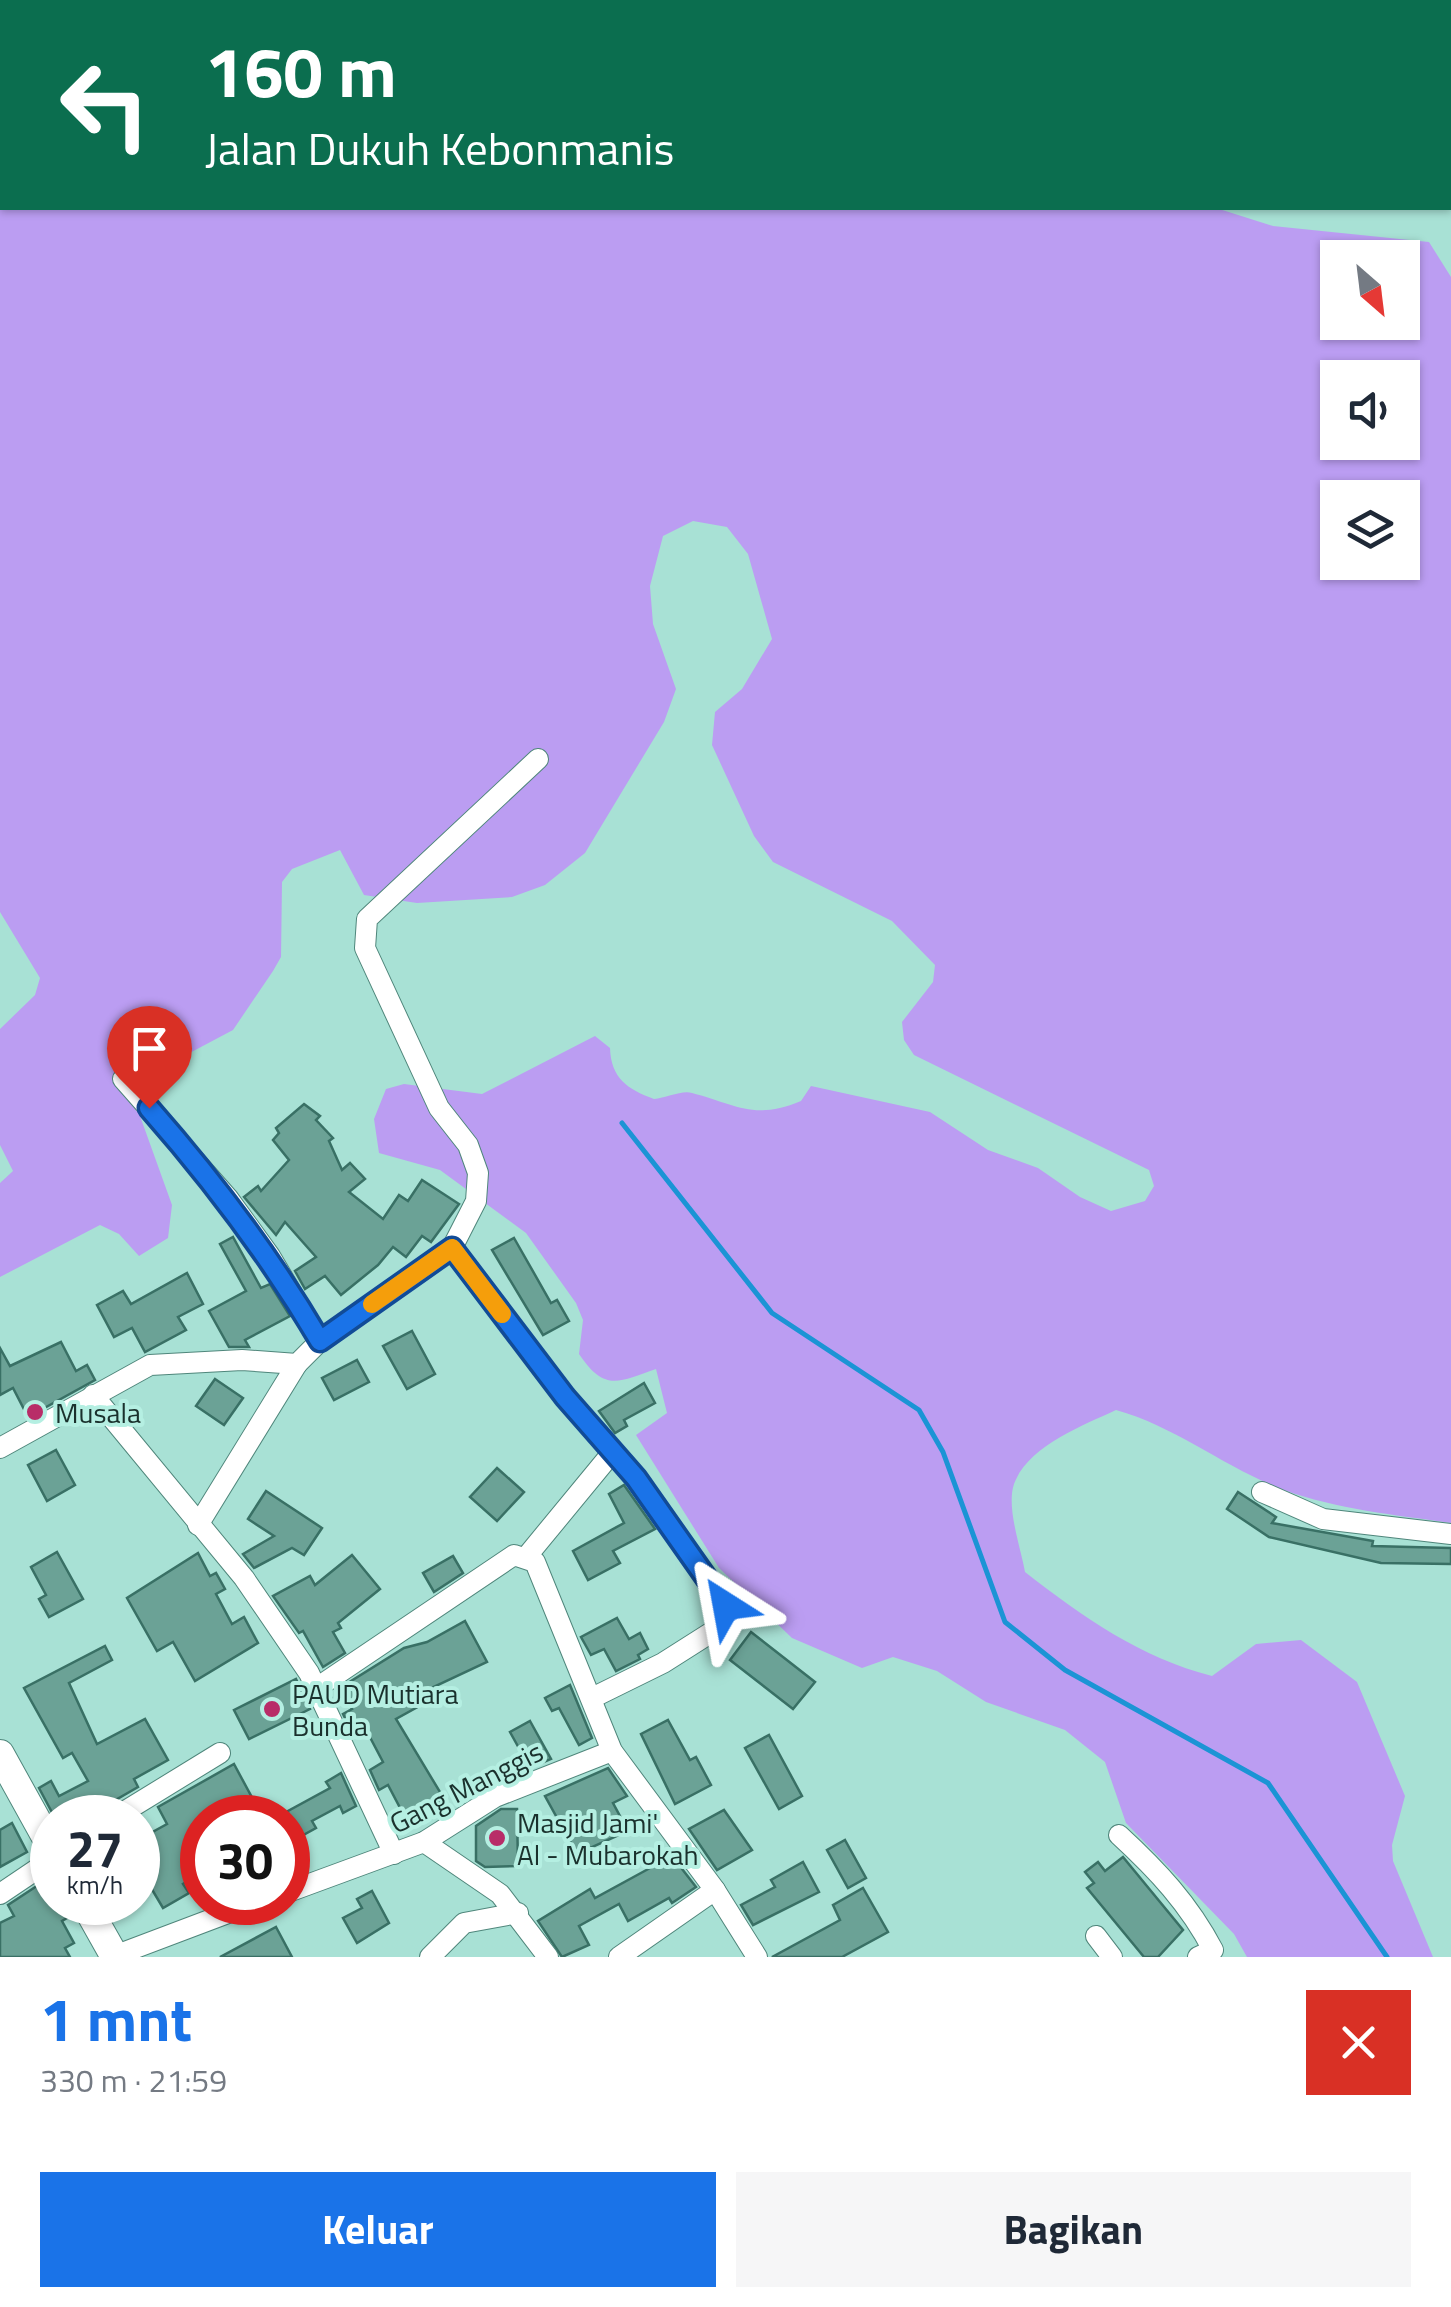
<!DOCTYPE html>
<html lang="id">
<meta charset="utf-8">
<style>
:root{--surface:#fff;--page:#f6f6f7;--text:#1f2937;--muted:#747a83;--accent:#1a73e8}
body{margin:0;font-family:"Titillium Web",sans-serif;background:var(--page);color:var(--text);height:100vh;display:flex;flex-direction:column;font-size:38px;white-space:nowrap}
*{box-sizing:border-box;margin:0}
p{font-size:32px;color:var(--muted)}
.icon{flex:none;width:55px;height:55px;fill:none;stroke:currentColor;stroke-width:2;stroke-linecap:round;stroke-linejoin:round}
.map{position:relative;height:1957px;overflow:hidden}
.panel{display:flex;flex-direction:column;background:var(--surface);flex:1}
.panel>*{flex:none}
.guide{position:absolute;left:0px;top:0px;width:1452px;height:210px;box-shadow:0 2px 8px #0004;background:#0b6e4f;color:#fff;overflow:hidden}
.needle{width:65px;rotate:152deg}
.controls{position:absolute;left:1320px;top:240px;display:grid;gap:20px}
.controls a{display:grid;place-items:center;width:100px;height:100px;border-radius:0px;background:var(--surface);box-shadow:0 2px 8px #0004;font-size:50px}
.speed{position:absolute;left:30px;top:1795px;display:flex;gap:20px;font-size:50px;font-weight:700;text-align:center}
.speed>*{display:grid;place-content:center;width:130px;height:130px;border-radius:50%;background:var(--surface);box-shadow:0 2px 8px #0004;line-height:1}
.speed small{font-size:25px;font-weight:400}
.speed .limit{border:15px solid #d22;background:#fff;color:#111}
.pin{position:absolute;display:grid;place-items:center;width:85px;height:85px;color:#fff;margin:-102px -42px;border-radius:50% 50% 50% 0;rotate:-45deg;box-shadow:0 0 10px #0007}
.pin .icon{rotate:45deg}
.me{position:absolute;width:110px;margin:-55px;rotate:326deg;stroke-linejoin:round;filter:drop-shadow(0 0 8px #0008)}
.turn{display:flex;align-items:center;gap:35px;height:210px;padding:0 40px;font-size:45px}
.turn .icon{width:130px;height:130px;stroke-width:2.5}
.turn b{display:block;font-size:70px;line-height:85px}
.round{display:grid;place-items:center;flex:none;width:105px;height:105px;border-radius:0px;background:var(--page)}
.overview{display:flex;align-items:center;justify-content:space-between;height:170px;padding:0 40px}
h1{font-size:60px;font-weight:700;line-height:75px;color:var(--accent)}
.button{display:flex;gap:20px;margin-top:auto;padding:20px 40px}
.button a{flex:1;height:115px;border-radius:0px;background:var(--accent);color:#fff;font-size:40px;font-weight:700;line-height:115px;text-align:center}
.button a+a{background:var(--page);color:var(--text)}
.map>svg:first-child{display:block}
.green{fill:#bb9df2;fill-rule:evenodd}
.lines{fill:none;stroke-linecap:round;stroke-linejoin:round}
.stream{stroke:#1b94d5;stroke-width:5}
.building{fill:#6ba296;stroke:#397065;stroke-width:2.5}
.minor-casing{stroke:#4f867b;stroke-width:22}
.secondary-casing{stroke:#4f867b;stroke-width:30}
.minor{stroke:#fff;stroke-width:20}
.secondary{stroke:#fff;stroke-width:28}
.route-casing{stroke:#114b97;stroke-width:25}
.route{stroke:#1a73e8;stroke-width:18}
.slow{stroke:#f59e0b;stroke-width:18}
.poi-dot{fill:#b82d68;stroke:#b5efe2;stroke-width:4}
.labels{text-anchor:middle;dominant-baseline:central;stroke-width:8;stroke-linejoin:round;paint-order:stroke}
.poi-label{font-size:28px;fill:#1a312d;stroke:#b5efe2;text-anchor:start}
.street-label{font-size:28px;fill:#1a312d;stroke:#b5efe2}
</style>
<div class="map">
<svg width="1451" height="1957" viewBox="0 0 1451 1957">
<rect width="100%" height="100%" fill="#a8e1d5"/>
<path class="green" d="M0 0 892 2H2V208H1216L1273 226 1429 242 1451 277V1523C1396 1515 1336 1509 1284 1490 1225 1468 1177 1427 1116 1410 1082 1426 1028 1446 1014 1484 1006 1508 1021 1548 1025 1572 1083 1617 1141 1658 1212 1676L1256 1644 1301 1640 1357 1682 1405 1796 1392 1845 1393 1861 1433 1957H1247L1234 1934 1126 1823 1105 1762 1065 1730 986 1702 937 1671 893 1657 862 1668 792 1638 719 1568 636 1435 667 1413 656 1369C617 1383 604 1391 579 1354L583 1320 576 1303 526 1233 440 1170 379 1153 374 1119 386 1089 404 1084 482 1094 595 1036 610 1048C611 1078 627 1089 654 1099 666 1098 682 1090 692 1093 735 1104 753 1121 801 1101L811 1086 930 1112 988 1150 1038 1168 1080 1197 1111 1211 1145 1201 1154 1186 1149 1170 914 1055 904 1040 902 1022 933 982 935 965 892 921 773 862 754 836 712 745 715 712 742 689 772 639 748 554 727 527 693 521 663 536 650 586 653 624 676 689 664 722 585 853 545 885 512 897 417 903 364 895 340 850 292 869 282 882 281 957 273 971 233 1030 184 1056 140 1116 172 1205 168 1238 139 1256 119 1234 100 1225 0 1277V1183L13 1171 0 1145V1029L35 995 40 978 0 912ZM1338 258H1402V322H1338ZM1338 378H1402V442H1338ZM1338 498H1402V562H1338Z"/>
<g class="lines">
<g class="stream">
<path d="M990 0 998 2"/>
<path d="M1111 0 1113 2"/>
<path d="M1027 2 1031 0"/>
<path d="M1450 134H1451"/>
<path d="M622 1123 772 1313 919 1410 943 1452 1005 1622 1065 1670 1268 1783 1387 1957"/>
</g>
</g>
<g class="building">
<path d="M304 1104 320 1116 316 1120 333 1138 329 1141 342 1170 350 1163 365 1179 349 1192 383 1219 399 1195 408 1201 422 1180 459 1204 431 1242 422 1236 406 1257 393 1247 378 1265 341 1295 325 1276 305 1289 295 1271 316 1257 285 1222 276 1235 244 1197 258 1186 261 1191 289 1160 273 1140 279 1133 276 1128Z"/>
<path d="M233 1237 261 1288 270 1284 290 1316 245 1340 249 1347H229L209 1311 246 1291 220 1244Z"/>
<path d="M514 1238 551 1303 557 1300 569 1321 543 1335 492 1250Z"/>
<path d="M187 1273 203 1304 178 1317 186 1330 145 1352 132 1328 114 1337 97 1305 123 1291 131 1304Z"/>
<path d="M412 1331 435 1374 407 1389 383 1346Z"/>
<path d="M61 1342 76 1371 87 1365 95 1380 28 1417 13 1388 0 1395V1348L10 1366Z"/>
<path d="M357 1360 369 1382 334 1400 322 1378Z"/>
<path d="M215 1379 243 1398 224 1425 196 1406Z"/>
<path d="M644 1383 655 1403 624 1420 627 1426 615 1433 599 1411Z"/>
<path d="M56 1450 75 1485 47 1501 28 1465Z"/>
<path d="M497 1468 524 1492 497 1521 470 1497Z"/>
<path d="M624 1485 655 1529 613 1551 620 1563 588 1580 573 1551 624 1523 609 1494Z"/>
<path d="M266 1491 322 1528 304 1555 292 1548 254 1568 243 1554 274 1536 248 1519Z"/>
<path d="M1238 1492 1276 1517 1272 1523 1373 1541 1372 1546 1451 1548V1564L1381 1563 1269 1537 1227 1509Z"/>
<path d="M57 1552 83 1599 49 1617 39 1599 46 1595 31 1567Z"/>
<path d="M198 1553 210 1576 216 1573 225 1589 216 1594 232 1624 244 1617 258 1643 195 1681 173 1642 157 1651 127 1598Z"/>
<path d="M352 1555 380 1589 338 1623 341 1628 333 1632 345 1653 323 1667 303 1631 299 1633 273 1596 310 1576 315 1585Z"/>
<path d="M453 1556 463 1573 434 1592 423 1573Z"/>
<path d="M617 1618 629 1639 640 1633 648 1649 638 1655 640 1659 616 1671 604 1649 591 1655 581 1637Z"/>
<path d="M465 1621 487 1662 427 1690 432 1699 396 1719 446 1802 408 1823 388 1785 379 1790 370 1770 383 1762 364 1726 352 1732 343 1714 352 1709 340 1688 404 1648 427 1642Z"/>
<path d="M751 1632 815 1682 793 1709 730 1660Z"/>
<path d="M105 1646 112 1660 69 1683 97 1744 145 1719 168 1760 134 1779 138 1787 100 1809V1818H55L39 1788 51 1781 59 1796 88 1781 72 1753 63 1758 24 1688Z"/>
<path d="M296 1679 310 1709 249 1739 234 1710Z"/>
<path d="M570 1685 592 1738 579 1745 559 1708 552 1711 545 1698Z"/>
<path d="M668 1720 690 1760 696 1757 711 1785 675 1804 641 1734Z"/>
<path d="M530 1721 551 1759 530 1768 510 1732Z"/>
<path d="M769 1735 802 1796 779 1809 745 1748Z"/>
<path d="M234 1764 263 1818H202V1873L183 1884 189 1893 163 1908 138 1866V1840L167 1824 158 1807Z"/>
<path d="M608 1768 627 1796 613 1803 628 1831 577 1854 545 1796Z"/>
<path d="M341 1773 356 1806 343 1813 340 1806 312 1821 316 1828 298 1838 305 1850 288 1859V1811L330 1788 326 1782Z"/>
<path d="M501 1809H517L518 1866 485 1867 476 1861V1826Z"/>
<path d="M724 1810 752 1850 717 1870 689 1829Z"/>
<path d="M12 1823 27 1852 0 1867V1830Z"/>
<path d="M845 1840 866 1878 848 1888 827 1850Z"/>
<path d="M672 1856 696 1887 672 1903 669 1898 628 1921 619 1904 579 1926 589 1945 562 1957 538 1921 590 1889 595 1898Z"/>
<path d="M1123 1857 1183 1930 1158 1957H1144L1087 1888 1094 1883 1085 1872 1098 1862 1105 1871Z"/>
<path d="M803 1862 819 1892 753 1925 741 1905 775 1887 771 1880Z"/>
<path d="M52 1876V1902H59L67 1918 62 1921 74 1943 65 1948 70 1957H0V1923L14 1916 8 1905Z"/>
<path d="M863 1888 888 1932 842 1957H772L840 1920 833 1905Z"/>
<path d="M372 1891 389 1923 357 1943 343 1918 362 1908 357 1899Z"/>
<path d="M276 1927 292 1957H220Z"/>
</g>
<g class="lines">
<g class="minor-casing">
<g id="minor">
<path d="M1304 2 1305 0"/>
<path d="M123 1079 228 1198 270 1256 320 1341"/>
<path d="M452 1248 565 1397 636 1478 730 1613 726 1623 663 1663 592 1698"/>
<path d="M93 1395 244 1578 309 1673 394 1854"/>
<path d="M0 1448 150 1365 242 1360 297 1364 320 1341 452 1248 476 1201 478 1173 468 1145 439 1108 365 948 367 919 538 759"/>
<path d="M1262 1492 1323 1519 1451 1534"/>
<path d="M198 1525 297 1364"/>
<path d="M527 1556 611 1454"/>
<path d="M318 1687 514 1555 535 1562 612 1751 715 1890 757 1957"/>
<path d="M114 1818 220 1753"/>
<path d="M1119 1835C1157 1870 1189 1904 1213 1950L1198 1957"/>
<path d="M424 1842 500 1894 548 1957"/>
<path d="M288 1892 424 1842 495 1797 612 1751"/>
<path d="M0 1894 52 1859"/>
<path d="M1096 1936 1112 1957"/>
<path d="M114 1956 257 1902"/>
<path d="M430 1957 464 1923 518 1913"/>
<path d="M619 1957 715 1890"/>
</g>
</g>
<g class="secondary-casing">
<g id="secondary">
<path d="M0 1754 52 1848"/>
<path d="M84 1902 115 1957"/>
</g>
</g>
<use href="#minor" class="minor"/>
<use href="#secondary" class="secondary"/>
</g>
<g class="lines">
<g class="route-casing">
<path id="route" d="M149 1108C215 1183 270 1256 320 1341L452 1248 565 1397 636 1478 726 1606"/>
</g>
<use href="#route" class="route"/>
<path class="slow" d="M372 1304 452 1248 502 1314"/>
</g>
<g class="poi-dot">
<circle cx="35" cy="1412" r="10"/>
<circle cx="272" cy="1709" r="10"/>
<circle cx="497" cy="1838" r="10"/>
</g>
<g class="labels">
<g class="poi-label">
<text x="55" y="1412">Musala</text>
<text x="292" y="1693">PAUD Mutiara<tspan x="292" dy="32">Bunda</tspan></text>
<text x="517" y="1822">Masjid Jami'<tspan x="517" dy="32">Al - Mubarokah</tspan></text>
</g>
<g class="street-label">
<text transform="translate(466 1787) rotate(-27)">Gang Manggis</text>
</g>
</g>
</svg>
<div class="controls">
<a><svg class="needle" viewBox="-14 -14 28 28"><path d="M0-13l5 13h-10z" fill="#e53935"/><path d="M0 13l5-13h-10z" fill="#747a83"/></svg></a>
<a><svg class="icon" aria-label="sound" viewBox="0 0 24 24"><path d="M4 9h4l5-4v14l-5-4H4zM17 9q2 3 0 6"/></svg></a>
<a><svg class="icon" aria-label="layers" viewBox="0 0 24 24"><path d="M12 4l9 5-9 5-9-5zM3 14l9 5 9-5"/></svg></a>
</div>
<div class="speed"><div>27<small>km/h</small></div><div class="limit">30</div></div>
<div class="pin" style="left:149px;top:1108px;background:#d93025"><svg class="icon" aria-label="arrive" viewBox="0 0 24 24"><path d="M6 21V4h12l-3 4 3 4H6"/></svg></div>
<svg class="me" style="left:726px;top:1606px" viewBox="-20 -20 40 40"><path d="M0-17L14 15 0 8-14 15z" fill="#1a73e8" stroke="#fff" stroke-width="4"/></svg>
<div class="guide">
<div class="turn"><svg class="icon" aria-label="left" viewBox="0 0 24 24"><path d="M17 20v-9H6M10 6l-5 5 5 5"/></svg><div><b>160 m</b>Jalan Dukuh Kebonmanis</div></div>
</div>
</div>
<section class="panel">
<div class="overview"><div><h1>1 mnt</h1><p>330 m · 21:59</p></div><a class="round" style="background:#d93025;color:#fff"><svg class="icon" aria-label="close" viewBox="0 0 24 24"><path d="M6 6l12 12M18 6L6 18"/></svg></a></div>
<div class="button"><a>Keluar</a><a>Bagikan</a></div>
</section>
